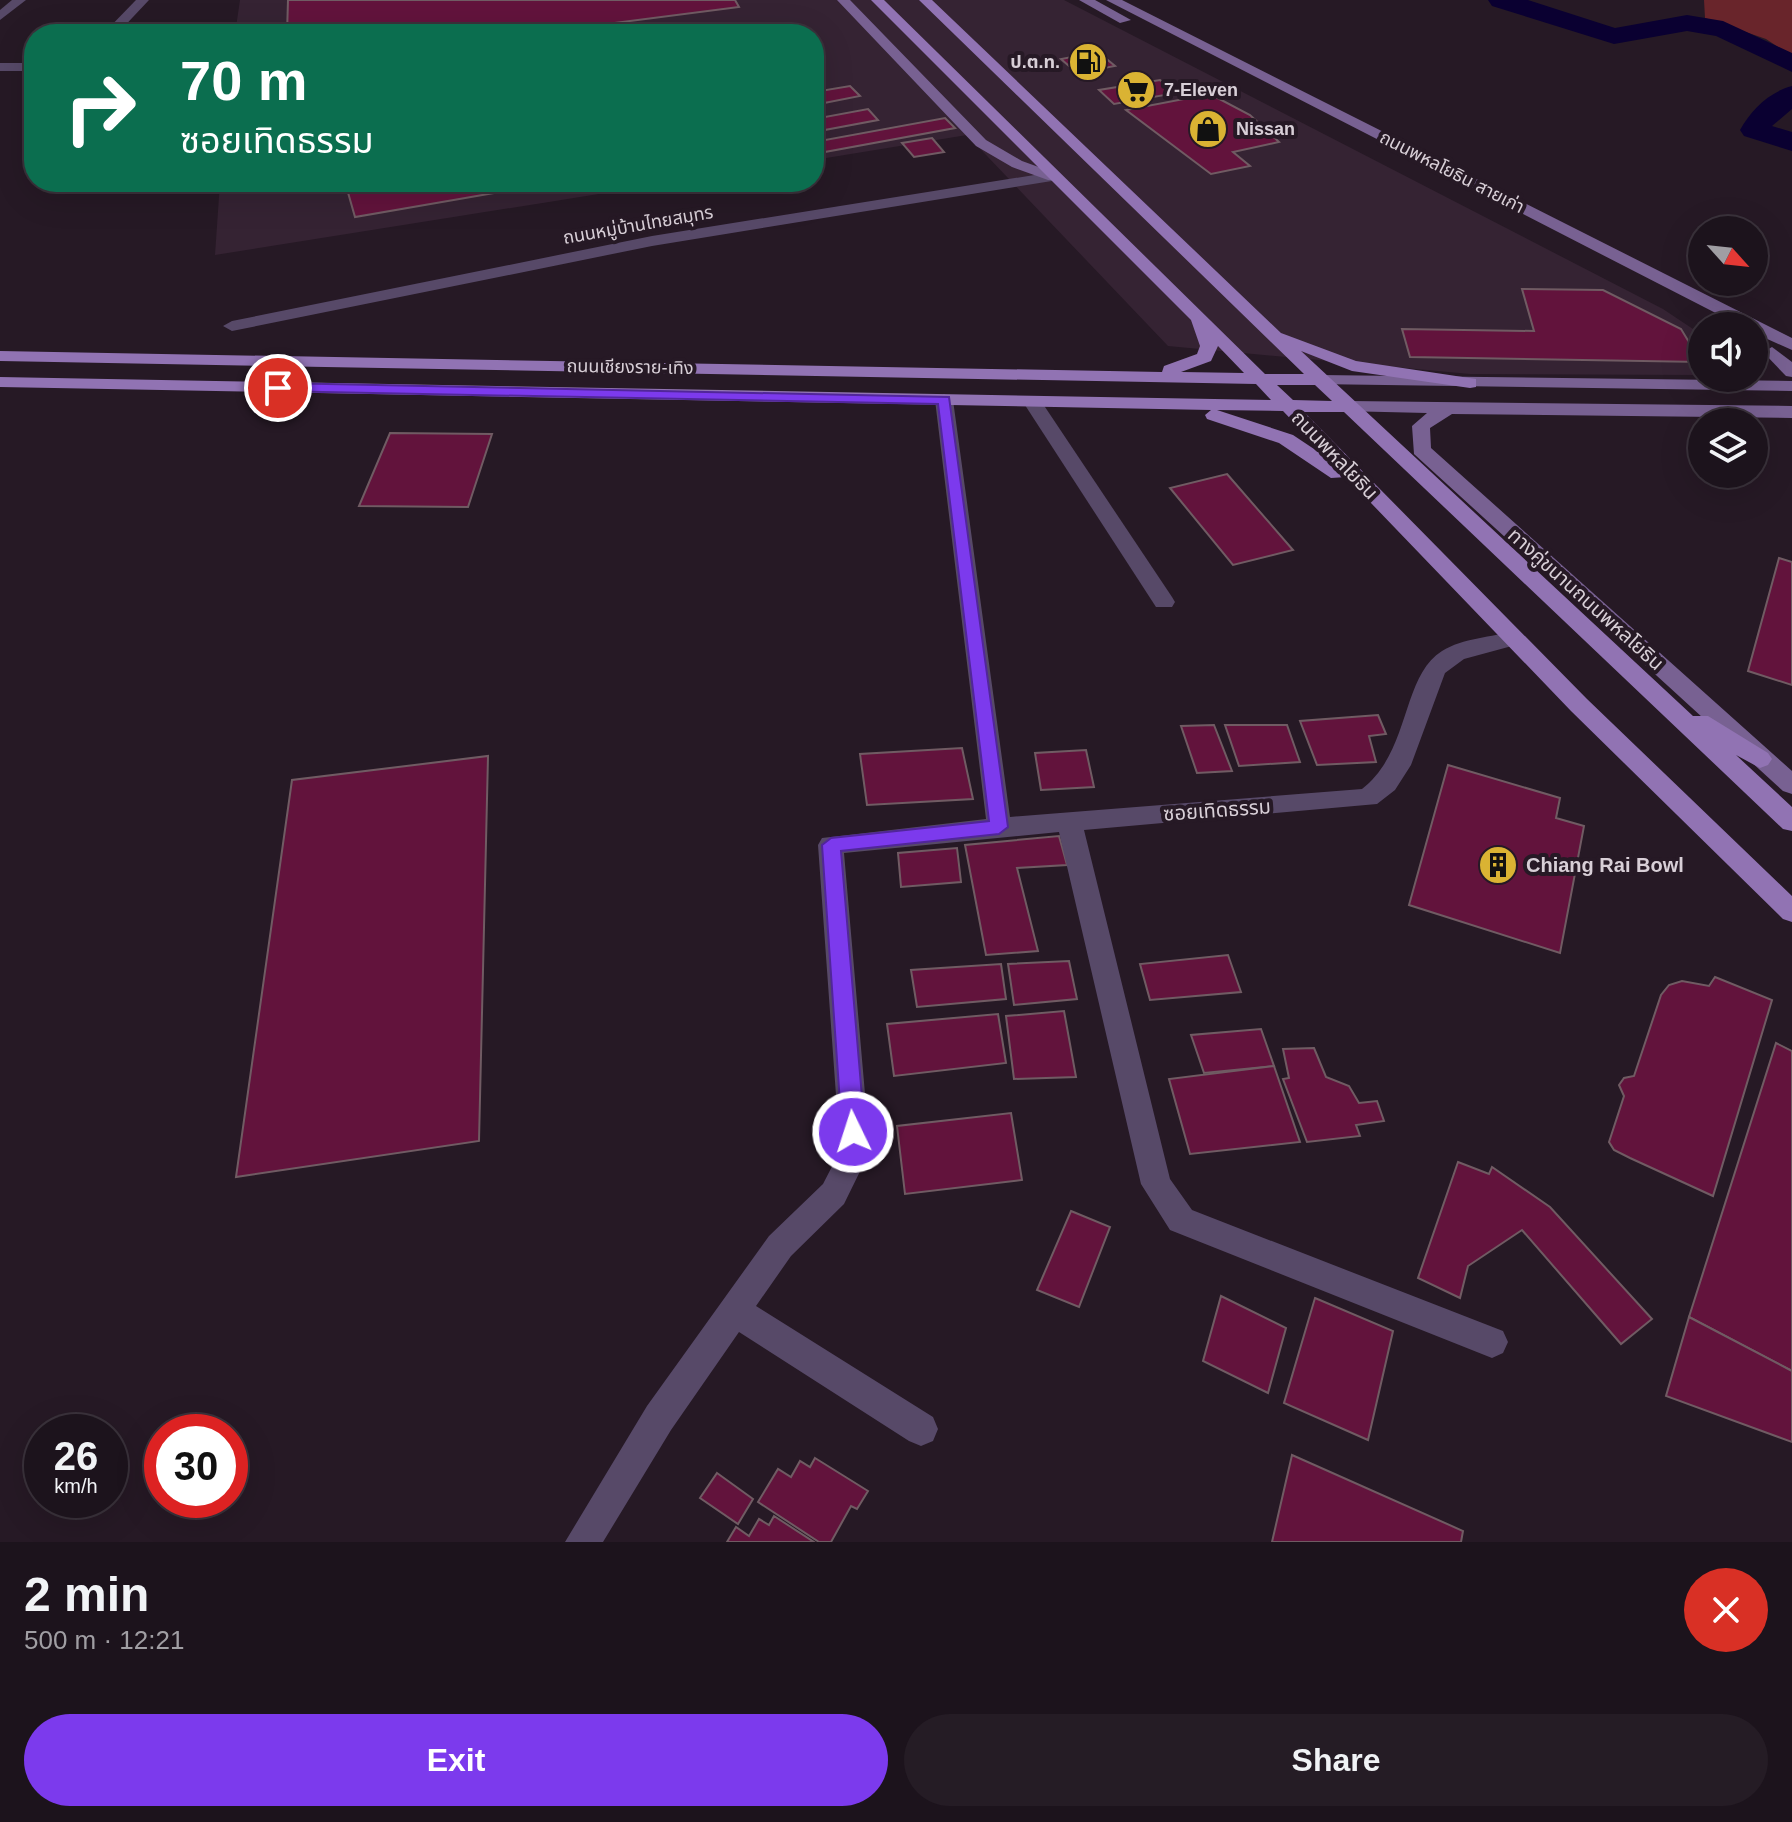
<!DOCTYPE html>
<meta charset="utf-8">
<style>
:root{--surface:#1c131c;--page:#251c25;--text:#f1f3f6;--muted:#a09ea3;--line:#3a323b;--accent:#7c3aed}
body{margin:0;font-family:Helvetica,"Noto Sans Thai",sans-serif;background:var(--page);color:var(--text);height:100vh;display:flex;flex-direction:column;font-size:30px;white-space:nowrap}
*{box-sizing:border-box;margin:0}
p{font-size:26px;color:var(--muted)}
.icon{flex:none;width:44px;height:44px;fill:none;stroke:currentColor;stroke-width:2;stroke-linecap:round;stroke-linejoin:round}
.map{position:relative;height:1542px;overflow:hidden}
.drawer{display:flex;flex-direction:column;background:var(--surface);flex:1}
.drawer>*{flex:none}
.banner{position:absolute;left:24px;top:24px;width:800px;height:168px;border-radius:32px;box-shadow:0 8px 32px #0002,0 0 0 2px var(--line);background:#0b6e4f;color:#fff;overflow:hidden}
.needle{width:52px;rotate:117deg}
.buttons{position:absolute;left:1688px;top:216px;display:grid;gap:16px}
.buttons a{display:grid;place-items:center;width:80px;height:80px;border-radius:50%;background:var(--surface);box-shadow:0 8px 32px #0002,0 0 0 2px var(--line);font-size:40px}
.speed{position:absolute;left:24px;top:1414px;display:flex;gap:16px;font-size:40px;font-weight:700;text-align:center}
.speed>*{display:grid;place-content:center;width:104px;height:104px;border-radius:50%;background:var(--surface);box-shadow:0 8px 32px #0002,0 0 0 2px var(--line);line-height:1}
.speed small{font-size:20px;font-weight:400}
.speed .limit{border:12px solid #d22;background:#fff;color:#111}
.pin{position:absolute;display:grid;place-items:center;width:68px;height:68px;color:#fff;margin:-34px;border:4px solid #fff;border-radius:50%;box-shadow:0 2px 8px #0007}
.me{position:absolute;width:88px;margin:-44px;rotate:356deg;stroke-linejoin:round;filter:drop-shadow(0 0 6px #0008)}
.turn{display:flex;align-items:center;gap:28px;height:168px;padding:0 24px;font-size:36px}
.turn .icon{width:104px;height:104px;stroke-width:2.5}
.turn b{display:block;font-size:56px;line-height:68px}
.round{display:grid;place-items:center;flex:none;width:84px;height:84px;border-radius:42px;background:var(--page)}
.overview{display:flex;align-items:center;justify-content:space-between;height:136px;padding:0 24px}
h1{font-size:48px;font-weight:700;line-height:60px}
.action{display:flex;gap:16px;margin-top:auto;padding:16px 24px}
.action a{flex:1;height:92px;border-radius:48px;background:var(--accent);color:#fff;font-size:32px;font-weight:700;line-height:92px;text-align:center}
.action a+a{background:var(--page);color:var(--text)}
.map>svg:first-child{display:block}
.built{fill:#352333}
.green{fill:#69252b}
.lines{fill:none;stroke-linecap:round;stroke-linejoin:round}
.river{fill:#0a0031;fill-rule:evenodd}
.building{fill:#62133c;stroke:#705b63;stroke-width:2}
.street{fill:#574968;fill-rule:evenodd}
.secondary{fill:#786192;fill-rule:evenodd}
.primary{fill:#9173b3;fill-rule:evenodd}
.route{fill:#7c3aed;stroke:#51269a;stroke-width:2}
.labels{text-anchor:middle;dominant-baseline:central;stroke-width:8;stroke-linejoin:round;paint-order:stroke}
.far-poi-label{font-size:18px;font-weight:bold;fill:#d8cfd7;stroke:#261925;text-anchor:start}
.far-street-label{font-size:18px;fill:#d8cfd7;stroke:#261925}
.street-label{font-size:20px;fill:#d8cfd7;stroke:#261925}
.poi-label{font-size:20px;font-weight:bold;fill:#d8cfd7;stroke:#261925;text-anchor:start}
</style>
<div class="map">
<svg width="1792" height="1542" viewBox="0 0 1792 1542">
<rect width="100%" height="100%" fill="#261925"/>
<g class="built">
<path d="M240 0H1064L1663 309 1702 335V375L1470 374 1168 346 967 135 814 160V34H235Z"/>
<path d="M220 182H674L215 255Z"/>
</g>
<path class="green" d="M1704 0H1792V56L1766 39 1705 18Z"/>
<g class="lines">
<g class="river">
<path d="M1488 0H1528L1615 28 1687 15 1723 21 1792 53V72L1716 36 1687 31 1614 44 1492 6Z"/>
<path d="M1792 86V109L1772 126 1792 132V151L1744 136 1740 130C1751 110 1769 92 1792 86Z"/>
</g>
</g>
<g class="building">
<path d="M288 0H735L739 7 529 34H287Z"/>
<path d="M1098 52 1115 66 1077 73 1061 59Z"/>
<path d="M1160 80 1176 93 1114 104 1099 90Z"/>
<path d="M850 86 860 96 814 105V92Z"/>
<path d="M1210 94 1250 115 1279 142 1233 152 1250 166 1211 174 1126 110Z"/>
<path d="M868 109 878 120 814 132V119Z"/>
<path d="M945 118 955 128 814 154V142Z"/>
<path d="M932 138 944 152 914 157 902 143Z"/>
<path d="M345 182H557L355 217Z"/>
<path d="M1522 289 1603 290 1681 329 1701 362 1410 357 1402 329 1534 331Z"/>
<path d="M390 433 492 434 468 507 359 506Z"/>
<path d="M1227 474 1293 550 1233 565 1170 488Z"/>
<path d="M1779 558 1792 562V685L1748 671Z"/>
<path d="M1378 715 1386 734 1369 736 1376 762 1317 765 1300 721Z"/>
<path d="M1214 725 1232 771 1197 773 1181 726Z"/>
<path d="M1225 725H1287L1300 762 1239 766Z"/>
<path d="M962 748 973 799 867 805 860 754Z"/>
<path d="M1086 750 1094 787 1041 790 1035 753Z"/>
<path d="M488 756 479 1141 236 1177 292 780Z"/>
<path d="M1448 765 1560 798 1556 818 1584 826 1560 953 1409 905Z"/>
<path d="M1059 836 1067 865 1017 868 1038 951 986 955 965 845Z"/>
<path d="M957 848 961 882 901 887 898 853Z"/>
<path d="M1228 955 1241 992 1150 1000 1140 964Z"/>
<path d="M1069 961 1077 999 1014 1005 1008 964Z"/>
<path d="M1001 964 1006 999 917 1007 911 970Z"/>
<path d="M1715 977 1772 1000 1713 1196 1630 1158 1614 1150 1609 1142 1624 1096 1619 1085 1624 1078 1634 1076 1661 995 1669 985 1682 981 1709 986Z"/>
<path d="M1064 1011 1076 1077 1014 1079 1006 1016Z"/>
<path d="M998 1014 1006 1063 894 1076 887 1024Z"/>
<path d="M1261 1029 1274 1066 1204 1073 1191 1035Z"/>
<path d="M1776 1043 1792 1051V1371L1689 1317Z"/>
<path d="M1314 1048 1326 1077 1349 1086 1359 1103 1377 1101 1384 1121 1356 1125 1360 1136 1307 1142 1283 1079 1289 1078 1283 1049Z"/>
<path d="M1274 1066 1300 1142 1190 1154 1169 1079Z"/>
<path d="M1011 1113 1022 1180 905 1194 897 1126Z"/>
<path d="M1458 1162 1489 1174 1492 1167 1550 1207 1652 1319 1621 1344 1522 1230 1468 1266 1460 1298 1418 1278Z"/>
<path d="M1071 1211 1110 1227 1079 1307 1037 1290Z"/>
<path d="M1221 1296 1286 1328 1268 1393 1203 1361Z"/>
<path d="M1315 1298 1393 1331 1368 1440 1284 1403Z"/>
<path d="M1689 1317 1792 1371V1442L1666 1396Z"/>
<path d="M1292 1455 1463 1531 1461 1542H1272Z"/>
<path d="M815 1458 868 1491 857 1509 851 1506 831 1542H819L758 1502 778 1469 791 1477 800 1461 810 1467Z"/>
<path d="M717 1473 753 1499 738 1524 700 1498Z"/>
<path d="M774 1516 814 1542H727L736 1527 749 1536 759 1519 769 1525Z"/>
</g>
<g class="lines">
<g class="street">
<path d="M12 0H26L0 20V10Z"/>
<path d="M136 0H149L117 34H103Z"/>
<rect x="0" y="63" width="34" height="8"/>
<path d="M1053 172 1061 177 1058 180 652 246 232 331 223 326 232 321 652 236Z"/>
<path d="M944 394 953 400 1010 817 1362 789C1411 751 1401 677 1442 651 1463 638 1492 637 1515 631L1526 638 1523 643 1464 659 1445 673 1411 765 1395 790 1377 804 1084 830 1170 1179 1192 1210 1503 1331 1508 1342 1503 1353 1492 1358 1170 1230 1141 1184 1059 832 844 853 870 1151 844 1204 791 1256 756 1306 933 1417 938 1429 933 1441 921 1446 909 1441 739 1332 671 1430 603 1542H565L647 1406 769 1236 823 1184 840 1151 818 845 822 838 986 819 935 400Z"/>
<path d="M1032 396 1039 398 1172 597 1175 602 1172 607H1156L1023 402Z"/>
</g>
<g class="secondary">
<path d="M837 0H850L986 140 1022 161 1058 174V180H1048L1012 167 976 146Z"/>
<path d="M1079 0H1095L1131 20 1120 23Z"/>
<path d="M1106 0H1122L1792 338V350L1754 333V326H1741Z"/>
<path d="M1772 347 1792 362V377L1786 376 1763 352Z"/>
<path d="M1320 375 1792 381V391L1314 384 1311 380Z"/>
<path d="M1349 401 1792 406V418L1452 414 1430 428 1431 448 1792 771V794L1783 791 1414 454 1412 426 1427 413 1342 411V403Z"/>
</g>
<path class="primary" d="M871 0H884L1265 374H1304L919 0H932L1281 333 1356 361 1476 379V387L1470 388 1352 371 1301 351 1693 716H1708L1768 753 1772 759 1768 765 1760 768 1736 755 1792 807V831L1783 829 1344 412H1304L1587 699 1792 896V922L1783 919 1571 711 1346 477 1331 478 1279 443 1207 419 1205 415 1211 410 0 387V377L1271 400 1256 384 0 361V351L1162 372 1164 366 1197 354 1200 346 1191 320ZM1218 346 1244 373 1181 372 1211 361ZM1277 385H1315L1332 401 1293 400ZM1217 410 1283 411 1329 459 1293 435Z"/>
</g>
<path class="route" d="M278 383 949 397 1008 827 999 834 841 851 865 1132 861 1139 853 1142 846 1139 842 1132 822 845 831 838 989 821 938 404 273 391 271 388Z"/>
<defs>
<g id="fuel-disc" transform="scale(2)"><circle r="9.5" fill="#dab333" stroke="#261925"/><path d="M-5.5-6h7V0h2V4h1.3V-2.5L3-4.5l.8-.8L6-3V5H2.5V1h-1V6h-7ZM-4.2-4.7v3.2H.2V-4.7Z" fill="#111"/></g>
<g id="supermarket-disc" transform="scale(2)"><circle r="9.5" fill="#dab333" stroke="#261925"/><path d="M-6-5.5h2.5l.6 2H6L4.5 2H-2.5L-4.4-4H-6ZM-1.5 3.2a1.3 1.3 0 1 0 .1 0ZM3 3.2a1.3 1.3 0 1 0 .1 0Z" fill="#111"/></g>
<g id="shop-disc" transform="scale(2)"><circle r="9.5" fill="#dab333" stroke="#261925"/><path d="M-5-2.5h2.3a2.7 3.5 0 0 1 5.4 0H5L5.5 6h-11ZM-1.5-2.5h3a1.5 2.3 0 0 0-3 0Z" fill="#111"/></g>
<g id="building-disc" transform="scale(2)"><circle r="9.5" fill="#dab333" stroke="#261925"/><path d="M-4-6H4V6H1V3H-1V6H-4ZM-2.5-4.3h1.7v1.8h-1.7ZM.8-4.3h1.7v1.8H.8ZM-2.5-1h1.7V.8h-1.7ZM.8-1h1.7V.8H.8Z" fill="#111"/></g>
</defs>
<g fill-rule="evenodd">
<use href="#fuel-disc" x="1088" y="62"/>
<use href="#supermarket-disc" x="1136" y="90"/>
<use href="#shop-disc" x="1208" y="129"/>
<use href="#building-disc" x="1498" y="865"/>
</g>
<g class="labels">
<g class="far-poi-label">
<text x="1060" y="62" text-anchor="end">ป.ต.ท.</text>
<text x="1164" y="90">7-Eleven</text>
<text x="1236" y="129">Nissan</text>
</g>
<g class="far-street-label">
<text transform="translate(1452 172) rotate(27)">ถนนพหลโยธิน สายเก่า</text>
<text transform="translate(638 225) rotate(-10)">ถนนหมู่บ้านไทยสมุทร</text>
<text transform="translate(630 367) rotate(1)">ถนนเชียงราย-เทิง</text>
</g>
<g class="street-label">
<text transform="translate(1335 455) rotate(46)">ถนนพหลโยธิน</text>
<text transform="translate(1586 599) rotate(42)">ทางคู่ขนานถนนพหลโยธิน</text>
<text transform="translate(1217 810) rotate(-4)">ซอยเทิดธรรม</text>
</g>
<g class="poi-label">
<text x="1526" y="865">Chiang Rai Bowl</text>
</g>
</g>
</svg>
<div class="buttons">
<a><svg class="needle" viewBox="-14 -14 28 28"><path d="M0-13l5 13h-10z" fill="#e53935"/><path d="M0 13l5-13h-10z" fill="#a09ea3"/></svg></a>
<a><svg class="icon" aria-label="sound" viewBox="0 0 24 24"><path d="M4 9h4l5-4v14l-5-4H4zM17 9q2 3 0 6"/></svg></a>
<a><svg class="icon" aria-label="layers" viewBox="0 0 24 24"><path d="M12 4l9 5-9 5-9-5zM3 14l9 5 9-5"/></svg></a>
</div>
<div class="speed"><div>26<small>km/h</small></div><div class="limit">30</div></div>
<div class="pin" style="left:278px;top:388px;background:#d93025"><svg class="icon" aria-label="arrive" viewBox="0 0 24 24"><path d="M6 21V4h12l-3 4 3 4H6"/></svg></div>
<svg class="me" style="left:853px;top:1132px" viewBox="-20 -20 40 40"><circle r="17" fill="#7c3aed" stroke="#fff" stroke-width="3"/><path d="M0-11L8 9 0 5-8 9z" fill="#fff"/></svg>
<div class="banner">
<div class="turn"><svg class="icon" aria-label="right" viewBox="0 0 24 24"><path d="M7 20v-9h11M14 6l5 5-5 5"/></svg><div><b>70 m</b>ซอยเทิดธรรม</div></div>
</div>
</div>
<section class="drawer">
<div class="overview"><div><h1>2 min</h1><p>500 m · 12:21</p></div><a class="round" style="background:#d93025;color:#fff"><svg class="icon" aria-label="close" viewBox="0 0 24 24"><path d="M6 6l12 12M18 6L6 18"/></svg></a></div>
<div class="action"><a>Exit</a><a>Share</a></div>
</section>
